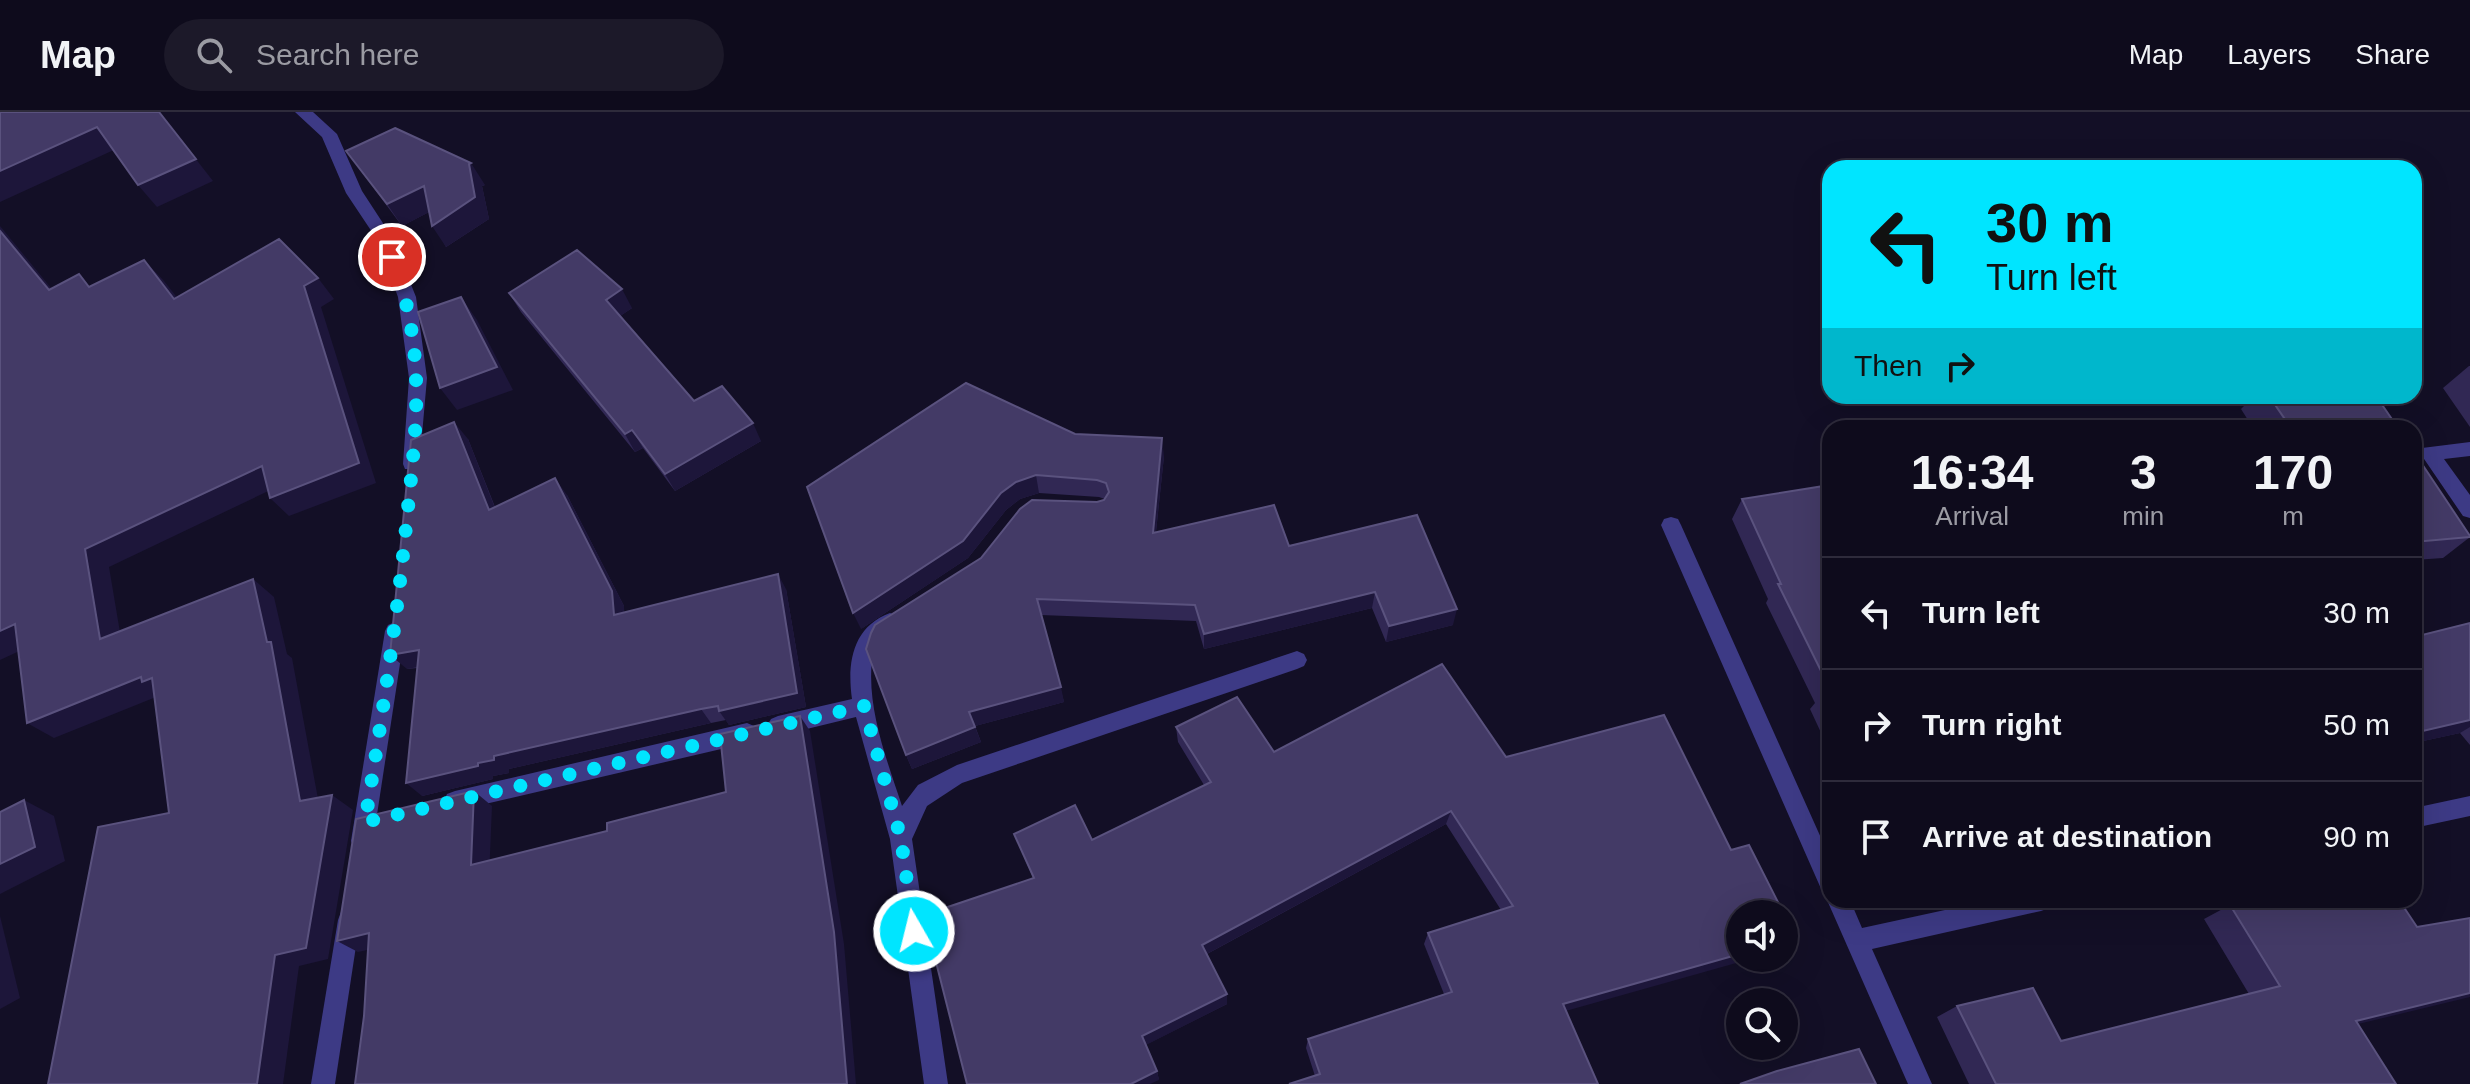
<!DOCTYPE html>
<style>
:root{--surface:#0e0b1c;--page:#1c1929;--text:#f1f3f6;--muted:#9b9ba3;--line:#2e2b3b}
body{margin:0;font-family:Arial,sans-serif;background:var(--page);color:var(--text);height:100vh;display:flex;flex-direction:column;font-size:30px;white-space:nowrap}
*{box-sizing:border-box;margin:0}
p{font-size:26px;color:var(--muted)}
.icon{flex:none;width:44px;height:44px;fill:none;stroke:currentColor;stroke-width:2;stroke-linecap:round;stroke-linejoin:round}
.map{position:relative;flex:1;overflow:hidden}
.drawer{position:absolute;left:1822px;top:308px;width:600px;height:488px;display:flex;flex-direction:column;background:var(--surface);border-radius:24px;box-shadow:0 8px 32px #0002,0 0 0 2px var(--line)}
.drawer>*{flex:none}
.hud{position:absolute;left:1822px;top:48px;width:600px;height:244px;border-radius:24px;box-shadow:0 8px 32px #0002,0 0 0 2px var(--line);background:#00e5ff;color:#111;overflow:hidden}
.fabs{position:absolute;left:1726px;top:788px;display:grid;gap:16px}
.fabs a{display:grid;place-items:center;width:72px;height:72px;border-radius:50%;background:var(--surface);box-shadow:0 8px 32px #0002,0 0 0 2px var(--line);font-size:40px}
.pin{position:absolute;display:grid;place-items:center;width:68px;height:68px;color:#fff;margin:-34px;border:4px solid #fff;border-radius:50%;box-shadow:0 2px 8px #0007}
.me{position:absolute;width:88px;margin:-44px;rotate:352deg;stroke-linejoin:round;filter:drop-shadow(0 0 6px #0008)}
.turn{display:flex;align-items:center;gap:28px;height:168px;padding:0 32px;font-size:36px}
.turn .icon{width:104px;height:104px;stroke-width:2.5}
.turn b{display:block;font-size:56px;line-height:68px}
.then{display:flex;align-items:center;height:76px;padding:0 32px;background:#0003;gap:16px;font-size:30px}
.eta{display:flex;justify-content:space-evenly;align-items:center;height:136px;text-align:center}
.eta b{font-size:48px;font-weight:600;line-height:56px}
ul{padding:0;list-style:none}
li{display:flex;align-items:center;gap:24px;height:112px;padding:0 32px;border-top:2px solid var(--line)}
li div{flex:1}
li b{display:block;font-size:30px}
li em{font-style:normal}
header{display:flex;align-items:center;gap:48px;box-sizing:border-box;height:112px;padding:0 40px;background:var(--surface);border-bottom:2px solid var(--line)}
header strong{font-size:38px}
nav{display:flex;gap:44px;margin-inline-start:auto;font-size:28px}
.search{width:560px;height:72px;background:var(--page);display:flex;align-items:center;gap:20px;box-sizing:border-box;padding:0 28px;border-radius:44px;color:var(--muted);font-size:30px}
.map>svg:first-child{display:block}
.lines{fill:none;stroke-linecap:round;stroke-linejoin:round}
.street{fill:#3d3a85;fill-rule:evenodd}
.wall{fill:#312854}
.shaded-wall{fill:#1d163a}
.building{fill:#433a66;stroke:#5a527e;stroke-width:2}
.route{stroke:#00e5ff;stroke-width:14;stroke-dasharray:0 25.2}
</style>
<header>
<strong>Map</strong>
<div class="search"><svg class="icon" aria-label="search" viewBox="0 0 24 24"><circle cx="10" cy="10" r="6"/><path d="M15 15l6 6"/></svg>Search here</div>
<nav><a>Map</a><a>Layers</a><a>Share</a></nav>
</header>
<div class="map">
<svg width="2470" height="972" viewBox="0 0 2470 972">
<rect width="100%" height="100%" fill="#130f26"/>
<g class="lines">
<g class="street">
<path d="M295 0H313L337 22 362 79 392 125 416 185 427 266 419 357H405L403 352 409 266 398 185 376 126 346 81 322 25Z"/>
<path d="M2470 330V344L2444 347 2470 383V406L2463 404 2420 341 2422 336Z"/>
<path d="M1671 405 1678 407 1681 413 1830 746V788H1850L1862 816 1991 788H2052L2049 796 2041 799 1872 837 1932 972H1908L1827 788 1829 782 1822 779 1661 413 1664 407Z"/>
<path d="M890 501 897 504 900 510 874 536C863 588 886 645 902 694L918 673 957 653 1297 539 1304 542 1307 548 1304 554 1297 557 962 671 927 694 912 727 948 972H924L890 727 856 605 778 624 771 621 767 614 771 607 778 604 852 587C847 552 852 515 890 501Z"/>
<path d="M395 510 402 513 405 519 373 729 370 736 362 740 354 736 351 729 385 519 388 513Z"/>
<path d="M747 611 754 614 758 621 754 628 747 631 455 699 447 696 444 689 447 682 455 679Z"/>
<path d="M2470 684V704L2414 716V696Z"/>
<path d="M349 797 357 800 360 808 335 972H311L338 808 341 800Z"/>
</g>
</g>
<g class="wall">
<path d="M346 39 485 73 482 74 489 107 446 135 429 100 402 114Z"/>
<path d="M509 181 632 196 620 204 694 289 761 329 675 379 643 336 635 340 521 200Z"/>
<path d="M2469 254H2470V315L2443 276Z"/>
<path d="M2254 284H2376L2398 316H2253L2241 297Z"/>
<path d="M1075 322 1164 344 1156 420 1289 434 1453 513 1386 530 1372 496 1204 537 1196 509 1041 503 1064 590 975 614 981 630 912 657 906 643 1097 390 1105 387 1099 385 1039 381 1020 387 1006 398 968 446 861 517Z"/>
<path d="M468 327 495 395 567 383 624 494V500L786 477 806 595 729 613 726 608 711 611 509 657V661L493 664V667L422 684 417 556 407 557Z"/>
<path d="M2414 340 2470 425 2443 446 2414 448Z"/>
<path d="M1830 373V640L1810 597 1815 591 1766 491 1768 487 1732 407 1742 387Z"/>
<path d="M2470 511V633L2460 621 2414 631V525Z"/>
<path d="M1176 615 1274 640 1506 645 1731 738 1784 802 1315 964 1306 936 1308 927 1444 882 1424 832 1428 821 1501 798 1446 712 1207 842 1227 882V892L1145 933 1157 959 1159 968 1033 766 1014 722 1092 728 1204 673 1178 630Z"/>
<path d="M1887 788H1929L1890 795Z"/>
<path d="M2230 793 2358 912 2396 972H1969L1937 905 1957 894 2061 929 2249 882 2204 807Z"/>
</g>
<g class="shaded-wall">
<path d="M159 0 213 69 157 95 138 73Z"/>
<path d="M97 15 116 37 0 90V59Z"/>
<path d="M471 51 485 73 482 74 489 107 446 135 432 114 469 52Z"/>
<path d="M424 74 439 95 402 114 387 92Z"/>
<path d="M0 114 70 199 49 178 0 119Z"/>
<path d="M144 148 164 169 194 207 174 187Z"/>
<path d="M318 166 334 187 321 195 376 371 289 404 270 386 304 174Z"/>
<path d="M622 177 632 196 616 207 606 188Z"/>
<path d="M461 185 477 208 513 278 457 298 440 276Z"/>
<path d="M454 310 468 327 502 414 489 398Z"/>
<path d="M753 311 761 329 675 379 665 362Z"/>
<path d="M632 318 643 336 635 340 625 322Z"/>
<path d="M1162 326 1164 344 1154 437 1153 421Z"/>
<path d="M262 354 281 373 109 455 124 544 100 527 85 437Z"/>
<path d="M1036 363 1039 381 1020 387 1006 398 968 446 861 517 853 501 1001 381 1016 370Z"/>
<path d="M555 366 567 383 624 494 625 518 614 503Z"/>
<path d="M778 462 786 477 806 595 729 613 719 599Z"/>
<path d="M253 467 274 485 287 542 292 546 321 703 300 689Z"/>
<path d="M1375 480 1372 496 1204 537V522Z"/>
<path d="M1457 497 1453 513 1386 530 1389 514Z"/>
<path d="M15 512 41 529 0 548V519Z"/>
<path d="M419 538 434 552 407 557 390 543Z"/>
<path d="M141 565 152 566 161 583 54 626 27 611Z"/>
<path d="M1061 575 1064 590 975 614 969 600Z"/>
<path d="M701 597 711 611 509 657V661L493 664V667L422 684 406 671 478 651 494 644Z"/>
<path d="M800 604 810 619 844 832 856 972H847Z"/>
<path d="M2470 608V615L2460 621 2414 631V621Z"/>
<path d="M975 615 981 630 912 657 906 643Z"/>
<path d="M474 679 492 694 489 766 471 753Z"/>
<path d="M332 683 353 698 328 847 299 854 283 972H257L275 843Z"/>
<path d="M24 688 54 704 65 749 0 782V752Z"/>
<path d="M1451 699 1446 712 1203 844 1202 833Z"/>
<path d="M0 804 20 886 0 897Z"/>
<path d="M369 821 390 833 358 840 337 829Z"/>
<path d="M1796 827 1784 837V830Z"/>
<path d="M1740 842V846H1754L1555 902 1563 892Z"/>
<path d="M2470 881V885L2325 920 2356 909Z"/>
<path d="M1227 882V892L1144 934 1142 924Z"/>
<path d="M1157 959 1159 968 1150 972H1131Z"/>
</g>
<g class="building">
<path d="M0 0H159L196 47 138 73 97 15 0 59Z"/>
<path d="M395 16 471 51 469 52 475 85 432 114 424 74 387 92 346 39Z"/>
<path d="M0 119 49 178 79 162 89 175 144 148 174 187 279 127 318 166 304 174 359 351 270 386 262 354 85 437 100 527 253 467 267 530H271L300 689 332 683 306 836 275 843 257 972H48L98 715 169 701 152 566 142 570 141 565 27 611 15 512 0 519Z"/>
<path d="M577 138 622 177 606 188 694 289 722 274 753 311 665 362 632 318 625 322 509 181Z"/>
<path d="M461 185 497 255 440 276 418 200Z"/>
<path d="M966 271 1075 322 1162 326 1153 421 1274 393 1289 434 1417 403 1457 497 1389 514 1375 480 1204 522 1195 493 1037 487 1061 575 969 600 975 615 906 643 866 537 871 521 875 513 981 446 1020 397 1032 388 1097 390 1104 388 1109 380 1106 371 1097 368 1036 363 1016 370 1001 381 963 429 853 501 807 375Z"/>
<path d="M2269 284H2376L2398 316H2291Z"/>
<path d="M454 310 489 398 555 366 612 479 614 503 778 462 797 581 719 599 718 594 701 597 494 644V648L478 651V654L406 671 419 538 390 543 411 328Z"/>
<path d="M2414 340 2470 424V425L2414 430Z"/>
<path d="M1830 373V577L1778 472H1781L1742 387Z"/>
<path d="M2470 511V608L2414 621V525Z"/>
<path d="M1442 552 1506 645 1664 603 1731 738 1749 733 1784 802H1740V842L1563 892 1598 972H1289L1320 962 1308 927 1452 880 1428 821 1513 794 1451 699 1202 833 1227 882 1142 924 1157 959 1131 972H967L924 803 1034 766 1014 722 1075 693 1092 728 1211 670 1176 615 1237 585 1274 640Z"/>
<path d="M1830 579V594L1824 580Z"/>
<path d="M800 604 834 820 847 972H355L364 904 369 821 337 829 356 707 474 679 471 753 607 719V711L726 680 720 622Z"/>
<path d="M24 688 35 735 0 752V700Z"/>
<path d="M2253 788H2399L2417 815 2470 806V881L2356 909 2396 972H1996L1957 894 2033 876 2061 929 2280 874 2230 793Z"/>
<path d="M1784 803 1796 827 1784 830Z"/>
<path d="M1859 937 1876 972H1740L1777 959Z"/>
</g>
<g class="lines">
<path class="route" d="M392 145C428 242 416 316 406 415 396 514 381 612 365 710L864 594 901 727 914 819"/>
</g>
</svg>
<div class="fabs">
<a><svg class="icon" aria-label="sound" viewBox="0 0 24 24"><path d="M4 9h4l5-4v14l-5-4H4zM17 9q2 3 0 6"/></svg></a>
<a><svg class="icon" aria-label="search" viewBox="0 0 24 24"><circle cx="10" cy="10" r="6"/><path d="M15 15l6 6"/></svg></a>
</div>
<div class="pin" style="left:392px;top:145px;background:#d93025"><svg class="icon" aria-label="arrive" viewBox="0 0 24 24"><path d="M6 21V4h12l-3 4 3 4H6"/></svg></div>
<svg class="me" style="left:914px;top:819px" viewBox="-20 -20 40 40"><circle r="17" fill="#00e5ff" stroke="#fff" stroke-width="3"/><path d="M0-11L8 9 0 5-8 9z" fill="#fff"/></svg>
<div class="hud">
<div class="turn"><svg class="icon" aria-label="left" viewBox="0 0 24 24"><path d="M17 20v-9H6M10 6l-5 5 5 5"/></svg><div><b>30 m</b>Turn left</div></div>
<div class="then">Then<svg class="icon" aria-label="right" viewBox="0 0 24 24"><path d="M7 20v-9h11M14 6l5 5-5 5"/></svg></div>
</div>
<section class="drawer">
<div class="eta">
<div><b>16:34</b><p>Arrival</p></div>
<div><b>3</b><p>min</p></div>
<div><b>170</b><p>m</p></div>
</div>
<ul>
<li><svg class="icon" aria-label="left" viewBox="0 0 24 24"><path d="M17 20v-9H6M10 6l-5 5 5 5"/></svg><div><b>Turn left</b></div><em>30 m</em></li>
<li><svg class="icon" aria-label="right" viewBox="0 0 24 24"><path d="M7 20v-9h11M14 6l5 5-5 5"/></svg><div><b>Turn right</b></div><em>50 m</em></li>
<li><svg class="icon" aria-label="arrive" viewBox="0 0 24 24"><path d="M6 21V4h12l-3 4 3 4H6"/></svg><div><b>Arrive at destination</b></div><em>90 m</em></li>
</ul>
</section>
</div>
